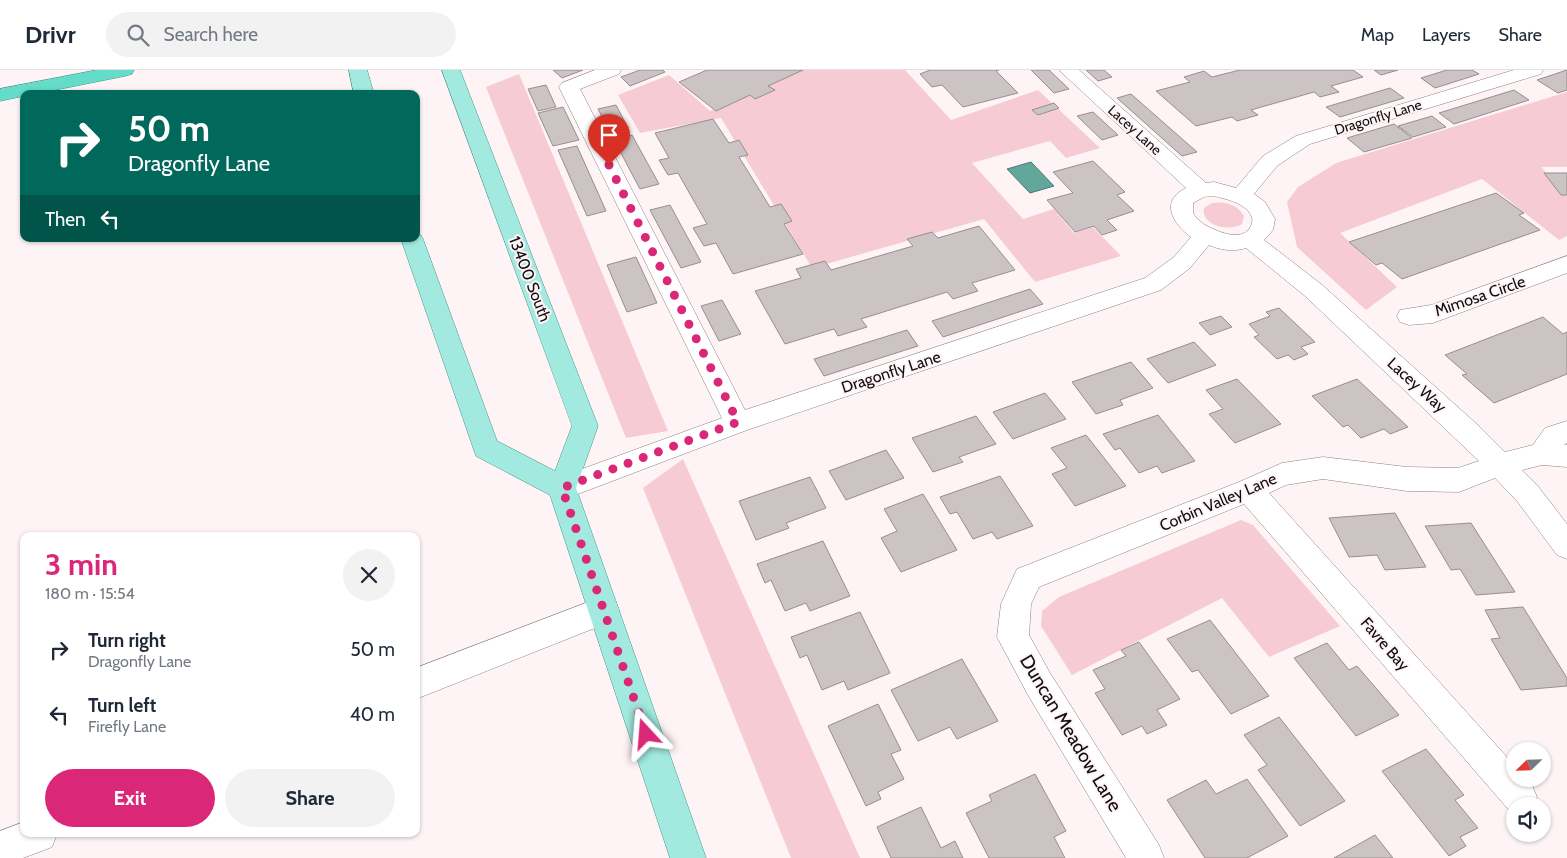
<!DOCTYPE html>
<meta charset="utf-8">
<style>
:root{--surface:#fff;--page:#f2f2f3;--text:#1f2937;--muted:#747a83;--line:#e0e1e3;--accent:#db2777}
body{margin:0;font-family:Cabin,sans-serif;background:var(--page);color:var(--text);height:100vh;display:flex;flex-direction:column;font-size:19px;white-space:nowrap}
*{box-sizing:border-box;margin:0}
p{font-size:16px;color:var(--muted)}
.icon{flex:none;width:28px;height:28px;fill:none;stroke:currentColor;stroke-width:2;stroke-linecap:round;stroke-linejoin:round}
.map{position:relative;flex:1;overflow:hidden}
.sheet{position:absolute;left:20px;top:462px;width:400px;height:305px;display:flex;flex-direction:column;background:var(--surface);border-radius:10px;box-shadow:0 1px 4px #0004}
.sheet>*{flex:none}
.banner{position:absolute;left:20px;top:20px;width:400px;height:152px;border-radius:10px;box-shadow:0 1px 4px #0004;background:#00695c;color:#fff;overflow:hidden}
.needle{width:32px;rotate:247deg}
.fabs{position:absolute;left:1506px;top:672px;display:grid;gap:10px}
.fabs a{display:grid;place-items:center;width:45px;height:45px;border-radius:50%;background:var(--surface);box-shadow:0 1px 4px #0004;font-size:25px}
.pin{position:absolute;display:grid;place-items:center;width:42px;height:42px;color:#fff;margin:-51px -21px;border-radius:50% 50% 50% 0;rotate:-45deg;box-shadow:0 0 5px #0007}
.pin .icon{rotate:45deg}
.me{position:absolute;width:55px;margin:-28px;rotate:341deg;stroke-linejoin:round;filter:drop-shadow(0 0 4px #0008)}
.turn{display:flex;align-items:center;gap:18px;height:105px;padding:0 25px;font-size:22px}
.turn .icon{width:65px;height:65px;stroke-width:2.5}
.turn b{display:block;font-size:35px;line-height:42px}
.then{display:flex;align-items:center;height:48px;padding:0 25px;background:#0003;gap:10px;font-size:19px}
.round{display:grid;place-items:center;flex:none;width:52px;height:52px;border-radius:26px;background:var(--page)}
.head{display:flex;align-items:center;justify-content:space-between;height:85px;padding:0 25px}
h1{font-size:30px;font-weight:700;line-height:38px;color:var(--accent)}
.primary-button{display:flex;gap:10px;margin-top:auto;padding:10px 25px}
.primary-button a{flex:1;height:58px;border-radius:30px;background:var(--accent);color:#fff;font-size:20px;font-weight:700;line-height:58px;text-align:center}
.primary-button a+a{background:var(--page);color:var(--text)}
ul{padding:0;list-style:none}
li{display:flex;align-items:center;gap:15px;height:65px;padding:0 25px}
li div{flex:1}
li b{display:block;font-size:19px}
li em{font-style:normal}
header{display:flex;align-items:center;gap:30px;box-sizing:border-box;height:70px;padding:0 25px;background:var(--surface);border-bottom:1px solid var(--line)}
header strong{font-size:24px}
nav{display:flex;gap:28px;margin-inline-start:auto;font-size:18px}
.search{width:350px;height:45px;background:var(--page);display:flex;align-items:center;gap:12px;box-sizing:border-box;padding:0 18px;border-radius:28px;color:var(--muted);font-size:19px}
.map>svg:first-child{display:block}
.green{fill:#f6cbd3}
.water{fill:#61a79b;stroke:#497971}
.building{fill:#ccc3c4;stroke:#978e8f}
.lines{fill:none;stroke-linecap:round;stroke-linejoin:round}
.minor-casing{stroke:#8a8183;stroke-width:1}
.major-casing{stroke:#479488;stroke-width:1}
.highway-casing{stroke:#479488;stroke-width:1}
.minor{fill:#fff;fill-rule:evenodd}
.major{fill:#a2eadf;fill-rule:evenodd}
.highway{fill:#64dcca;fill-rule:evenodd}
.route{stroke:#db2777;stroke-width:9;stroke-dasharray:0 16.2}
.labels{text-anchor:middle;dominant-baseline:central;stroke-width:4;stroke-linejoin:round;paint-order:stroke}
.far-street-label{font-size:14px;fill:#100d0e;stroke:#fef4f5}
.street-label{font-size:16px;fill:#100d0e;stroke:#fef4f5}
.near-street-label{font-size:19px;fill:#100d0e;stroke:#fef4f5}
</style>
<header>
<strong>Drivr</strong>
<div class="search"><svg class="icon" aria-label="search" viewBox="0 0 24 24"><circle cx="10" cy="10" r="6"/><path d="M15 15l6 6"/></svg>Search here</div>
<nav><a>Map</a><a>Layers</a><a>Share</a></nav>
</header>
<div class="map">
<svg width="1567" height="788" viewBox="0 0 1567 788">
<rect width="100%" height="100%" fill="#fef4f5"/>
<g class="green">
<path d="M800 0H905L951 50 1038 20 1100 78 1066 88 1050 71 972 93 1023 149 1054 139 1074 163 1093 157 1121 186 1035 212 984 149 812 198 721 48 640 63 618 25 669 5 710 41Z"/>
<path d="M519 4 668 361 626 368 486 17Z"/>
<path d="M1567 22V97H1541L1567 126V166L1559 170 1482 109 1340 163 1397 217 1366 240 1297 177 1287 132 1298 117 1336 93Z"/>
<path d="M1212 133C1225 131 1237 134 1244 146L1242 154C1230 162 1201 156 1204 138Z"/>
<path d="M683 389 860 788H791L643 418Z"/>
<path d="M1241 450 1253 455 1340 556 1269 587 1222 528 1072 605 1041 556 1042 541 1059 527Z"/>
</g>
<path class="water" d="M1031 92 1054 116 1030 123 1007 99Z"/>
<g class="building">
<path d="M553 0H583L562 8Z"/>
<path d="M640 0H663L665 2 630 16 621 7Z"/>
<path d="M707 0H803L768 16 775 20 755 29 750 25 716 41 679 12Z"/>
<path d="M930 0H999L996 1 1018 23 963 37 942 15 932 17 920 4Z"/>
<path d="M1031 0H1049L1069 19 1054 23Z"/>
<path d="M1086 0H1104L1112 7 1098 11Z"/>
<path d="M1240 0H1353L1363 7 1331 16 1339 22 1320 27 1314 22 1251 40 1258 45 1237 51 1232 47 1196 56 1156 21 1190 12 1184 7 1204 1 1212 7Z"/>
<path d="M1374 0H1398L1381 5Z"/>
<path d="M1447 0H1472L1479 4 1435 18 1421 8Z"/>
<path d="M1567 0V20L1558 23 1537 10Z"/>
<path d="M546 15 556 37 538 41 528 19Z"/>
<path d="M1390 18 1404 28 1340 47 1326 37Z"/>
<path d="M1514 20 1529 30 1454 54 1439 43Z"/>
<path d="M1131 24 1197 82 1182 86 1117 28Z"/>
<path d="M1054 33 1059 38 1038 45 1032 40Z"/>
<path d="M616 35 628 58 610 62 598 39Z"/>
<path d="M563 37 579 70 553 76 538 43Z"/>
<path d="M1093 42 1118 65 1102 70 1077 46Z"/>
<path d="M1432 46 1446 57 1413 67 1398 56Z"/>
<path d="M713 49 729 73 739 70 748 85 739 87 770 137 781 134 792 151 784 154 803 184 733 204 716 173 704 176 693 158 707 154 678 103 668 105 659 90 669 88 655 63Z"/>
<path d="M1394 54 1412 68 1364 82 1347 68Z"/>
<path d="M632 65 659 114 640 119 614 70Z"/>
<path d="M577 76 606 141 587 146 558 80Z"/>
<path d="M1093 91 1125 122 1117 125 1134 141 1107 150 1117 160 1102 165 1094 156 1075 162 1047 130 1073 123 1053 102Z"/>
<path d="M1544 103H1567V125H1561Z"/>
<path d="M1496 123 1524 143 1519 145 1540 160 1402 209 1382 193 1376 195 1349 172Z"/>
<path d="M670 135 701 192 681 198 650 140Z"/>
<path d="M979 156 1015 200 972 213 978 221 953 229 947 222 861 249 867 257 838 266 834 259 785 274 755 221 801 208 796 199 825 191 831 200 913 176 907 169 932 162 938 168Z"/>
<path d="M636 187 657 233 627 242 607 195Z"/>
<path d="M1030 219 1043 234 943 267 932 251Z"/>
<path d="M722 230 741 264 719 271 701 236Z"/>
<path d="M1279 238 1315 272 1301 277 1308 284 1294 290 1288 285 1277 289 1254 267 1259 265 1249 254 1270 246 1266 242Z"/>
<path d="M1221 246 1232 257 1210 265 1199 253Z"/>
<path d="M1543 247 1563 264 1567 262V304L1494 333 1462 305 1467 304 1445 285Z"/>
<path d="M907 260 918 276 824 306 814 289Z"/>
<path d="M1194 272 1216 295 1168 313 1147 289Z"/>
<path d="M1131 292 1153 318 1120 330 1123 335 1096 344 1072 312Z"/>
<path d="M1237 309 1281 354 1235 373 1209 344 1223 339 1206 320Z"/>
<path d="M1357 309 1408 357 1390 364 1384 359 1361 368 1348 355 1343 357 1312 326Z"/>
<path d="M1045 323 1066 349 1013 369 993 342Z"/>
<path d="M1158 345 1195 391 1162 403 1157 396 1139 403 1120 378 1115 380 1103 364Z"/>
<path d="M976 346 996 374 959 387 963 392 933 402 912 368Z"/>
<path d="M1086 365 1126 416 1075 436 1052 404 1067 398 1051 378Z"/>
<path d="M886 380 904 408 846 430 829 401Z"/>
<path d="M1000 406 1033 456 997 469 992 462 973 469 957 442 950 444 940 427Z"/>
<path d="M810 407 826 438 786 453 789 458 756 470 739 431Z"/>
<path d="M923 424 957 480 901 502 881 468 897 461 884 439Z"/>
<path d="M1395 443 1426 497 1385 500 1377 485 1349 487 1329 448Z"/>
<path d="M1471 453 1515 522 1476 525 1460 499 1451 500 1425 456Z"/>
<path d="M823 471 850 526 810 541 806 533 785 541 771 510 765 513 757 494Z"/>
<path d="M1523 537 1567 608V616L1521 620 1491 569 1500 568 1485 540Z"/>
<path d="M860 542 890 603 848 620 844 611 822 620 807 585 800 588 791 567Z"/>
<path d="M1210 550 1269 626 1231 644 1198 600 1192 602 1167 569Z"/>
<path d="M1139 572 1180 629 1157 640 1167 655 1147 664 1142 656 1122 665 1095 623 1105 619 1093 600 1126 586 1121 580Z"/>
<path d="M1327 573 1349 600 1357 596 1399 645 1356 666 1294 588Z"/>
<path d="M962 589 998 651 957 669 950 657 918 671 891 620Z"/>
<path d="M878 634 901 680 891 684 904 709 878 722 881 729 866 736 828 656Z"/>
<path d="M1279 647 1345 731 1300 756 1258 700 1267 695 1244 665Z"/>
<path d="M1426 679 1464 725 1455 730 1478 758 1460 767 1466 776 1449 786 1382 701Z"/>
<path d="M1035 704 1066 761 1054 767 1065 788H989L966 743 992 731 989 725Z"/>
<path d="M1247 709 1288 766 1247 788H1205L1167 730 1206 710 1216 724Z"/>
<path d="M921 737 941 778 955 771 963 788H891L877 757Z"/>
<path d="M1375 765 1393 788H1334Z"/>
</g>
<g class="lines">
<g class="minor-casing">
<g id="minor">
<path d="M595 0H621L619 4 580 19 745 340 1145 208 1174 187 1191 167C1173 154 1159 131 1186 118L1059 0H1079L1206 113 1214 112 1236 118 1263 86 1296 66 1514 0H1543L1541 4 1310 74 1277 96 1254 124 1265 132 1275 149 1273 160 1264 170 1321 214 1480 357 1505 382 1533 375 1545 358 1567 351V373L1564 375H1567V397L1542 395 1522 400 1537 415 1567 454V489L1557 485 1517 431 1495 408 1459 422 1407 421 1323 409 1286 415 1269 423 1515 696V709H1527L1532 715 1537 727 1534 736H1515V742L1508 739 1244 434 1039 517 1031 534 1029 565 1050 603 1159 775 1164 788H1126L1028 625 997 567 1001 534 1017 499 1239 412 1282 393 1323 387 1407 397 1458 398 1479 391 1305 226 1246 178C1234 182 1220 180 1209 175L1190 198 1161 220 747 360 562 430 552 426 548 418 552 410 722 348 559 17 562 13ZM1214 126C1226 129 1241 132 1249 142 1252 146 1253 149 1252 153 1247 172 1223 164 1211 158 1204 155 1197 150 1193 143V133L1204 127Z"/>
<path d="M1567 186V203L1433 253 1409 255 1400 252 1397 246 1400 240 1431 235Z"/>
<path d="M604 526 615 530 619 540 615 550 416 629V598Z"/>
<path d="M24 752V764H57L52 777 23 788H0V761Z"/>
</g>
</g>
<g class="major-casing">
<g id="major">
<path d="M349 0H367L374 24H354Z"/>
<path d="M442 0H460L598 356 576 418 706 788H670L550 425 476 386 401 169H416V163L420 164 423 169 497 371 555 401 572 356Z"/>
</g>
</g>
<g class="highway-casing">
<path id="highway" d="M97 0H134L132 4 125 6 35 24H24V26L0 31V19Z"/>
</g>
<use href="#minor" class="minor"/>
<use href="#major" class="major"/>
<use href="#highway" class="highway"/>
</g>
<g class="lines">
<path class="route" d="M609 95 738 352 562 418 646 664"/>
</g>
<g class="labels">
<g class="far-street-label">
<text transform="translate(1378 47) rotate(-17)">Dragonfly Lane</text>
<text transform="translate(1135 60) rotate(42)">Lacey Lane</text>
</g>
<g class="street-label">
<text transform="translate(530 209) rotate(69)">13400 South</text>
<text transform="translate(1480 226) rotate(-19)">Mimosa Circle</text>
<text transform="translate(891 302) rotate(-18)">Dragonfly Lane</text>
<text transform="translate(1417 315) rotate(42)">Lacey Way</text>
<text transform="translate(1218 432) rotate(-23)">Corbin Valley Lane</text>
<text transform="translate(1385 574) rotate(49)">Favre Bay</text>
</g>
<g class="near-street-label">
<text transform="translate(1071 663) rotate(59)">Duncan Meadow Lane</text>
</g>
</g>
</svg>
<div class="fabs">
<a><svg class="needle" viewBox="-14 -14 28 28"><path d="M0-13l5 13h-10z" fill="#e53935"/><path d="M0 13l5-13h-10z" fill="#747a83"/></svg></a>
<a><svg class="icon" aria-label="sound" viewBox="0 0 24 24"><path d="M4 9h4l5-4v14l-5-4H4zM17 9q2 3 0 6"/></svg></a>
</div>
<div class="pin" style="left:609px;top:95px;background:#d93025"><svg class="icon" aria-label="arrive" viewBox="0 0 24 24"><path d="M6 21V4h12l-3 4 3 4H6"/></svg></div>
<svg class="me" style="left:646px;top:664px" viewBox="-20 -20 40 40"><path d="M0-17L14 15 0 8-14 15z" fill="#db2777" stroke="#fff" stroke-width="4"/></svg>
<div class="banner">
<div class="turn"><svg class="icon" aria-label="right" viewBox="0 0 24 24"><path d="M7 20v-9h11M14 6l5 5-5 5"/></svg><div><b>50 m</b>Dragonfly Lane</div></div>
<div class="then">Then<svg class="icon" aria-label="left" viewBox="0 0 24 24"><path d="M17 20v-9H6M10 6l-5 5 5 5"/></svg></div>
</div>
<section class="sheet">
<div class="head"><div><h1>3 min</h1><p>180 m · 15:54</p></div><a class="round"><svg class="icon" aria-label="close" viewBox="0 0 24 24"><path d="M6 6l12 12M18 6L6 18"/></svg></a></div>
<ul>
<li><svg class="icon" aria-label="right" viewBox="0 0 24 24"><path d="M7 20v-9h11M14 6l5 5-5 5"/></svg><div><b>Turn right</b><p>Dragonfly Lane</p></div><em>50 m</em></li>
<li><svg class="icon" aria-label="left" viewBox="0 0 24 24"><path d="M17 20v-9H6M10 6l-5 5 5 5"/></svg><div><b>Turn left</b><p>Firefly Lane</p></div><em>40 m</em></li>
</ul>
<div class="primary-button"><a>Exit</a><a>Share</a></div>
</section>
</div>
